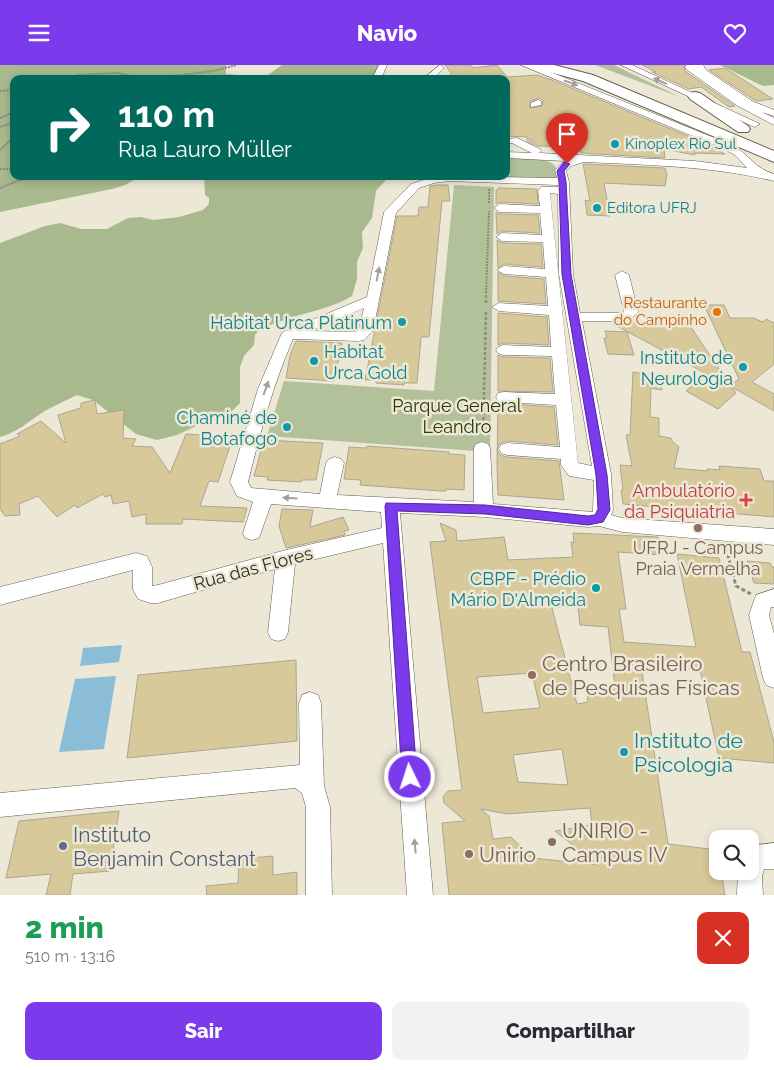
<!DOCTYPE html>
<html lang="pt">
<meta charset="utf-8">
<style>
:root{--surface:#fff;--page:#f2f2f3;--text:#2b2b33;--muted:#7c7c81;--accent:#7c3aed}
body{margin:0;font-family:Raleway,sans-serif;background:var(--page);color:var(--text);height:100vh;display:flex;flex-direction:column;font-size:19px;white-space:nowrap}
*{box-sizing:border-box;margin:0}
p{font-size:16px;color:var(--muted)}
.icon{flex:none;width:28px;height:28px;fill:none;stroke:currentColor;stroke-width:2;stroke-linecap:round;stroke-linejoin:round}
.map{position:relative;height:830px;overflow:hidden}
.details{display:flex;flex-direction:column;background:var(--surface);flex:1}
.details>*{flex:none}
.guide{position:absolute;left:10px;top:10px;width:500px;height:105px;border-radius:10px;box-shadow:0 2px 8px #0003;background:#00695c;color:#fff;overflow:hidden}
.fabs{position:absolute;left:709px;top:765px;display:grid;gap:10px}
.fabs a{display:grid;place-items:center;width:50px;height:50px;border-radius:10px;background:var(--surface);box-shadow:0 2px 8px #0003;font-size:25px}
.pin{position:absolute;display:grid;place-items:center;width:42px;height:42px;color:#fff;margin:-51px -21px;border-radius:50% 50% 50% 0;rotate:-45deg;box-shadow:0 0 5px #0007}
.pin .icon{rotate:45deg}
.me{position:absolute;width:55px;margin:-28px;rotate:356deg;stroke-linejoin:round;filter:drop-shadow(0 0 4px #0008)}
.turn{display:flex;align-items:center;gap:18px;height:105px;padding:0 25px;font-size:22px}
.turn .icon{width:65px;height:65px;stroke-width:2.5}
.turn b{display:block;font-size:35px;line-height:42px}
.round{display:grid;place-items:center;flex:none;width:52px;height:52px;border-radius:10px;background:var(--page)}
.head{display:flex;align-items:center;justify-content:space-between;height:85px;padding:0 25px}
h1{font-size:30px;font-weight:800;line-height:38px;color:#1e9e55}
.action{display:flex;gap:10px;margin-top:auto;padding:10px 25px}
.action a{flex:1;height:58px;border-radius:10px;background:var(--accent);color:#fff;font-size:20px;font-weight:800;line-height:58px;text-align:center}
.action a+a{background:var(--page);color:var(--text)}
header{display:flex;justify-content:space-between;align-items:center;height:65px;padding:0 25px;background:var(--accent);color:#fff;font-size:22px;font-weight:800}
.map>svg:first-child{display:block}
.green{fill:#b2c19a}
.forest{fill:#a8ba8d}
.water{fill:#8bbdd7}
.building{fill:#d8c99a;stroke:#aba695;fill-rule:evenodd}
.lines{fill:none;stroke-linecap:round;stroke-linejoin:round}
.minor-tunnel{stroke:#c7c3b3;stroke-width:9;stroke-dasharray:9 5;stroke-linecap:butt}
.minor-casing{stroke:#635e4f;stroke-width:1}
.highway-casing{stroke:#635e4f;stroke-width:2}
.path-far2{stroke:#8d8a7e;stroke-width:2;stroke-dasharray:2 1;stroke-linecap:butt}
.path-far1{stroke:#8d8a7e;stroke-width:2.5;stroke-dasharray:3 2;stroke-linecap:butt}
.path{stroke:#8d8a7e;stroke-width:3;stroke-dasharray:4 2.5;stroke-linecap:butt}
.minor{fill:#fff;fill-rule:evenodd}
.highway{fill:#fff;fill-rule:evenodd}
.oneway{fill:#a1a09e}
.route{fill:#7c3aed;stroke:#51269a}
.culture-dot{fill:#0f9aa8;stroke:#ede8d6;stroke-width:2}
.food-dot{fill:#e8710a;stroke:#ede8d6;stroke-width:2}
.health-dot{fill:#e0444e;stroke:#ede8d6;stroke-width:2}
.education-dot{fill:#8d6e63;stroke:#ede8d6;stroke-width:2}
.service-dot{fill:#5c6f8a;stroke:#ede8d6;stroke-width:2}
.labels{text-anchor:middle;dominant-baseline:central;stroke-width:5;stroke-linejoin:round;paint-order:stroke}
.far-culture-label{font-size:15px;fill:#0d838f;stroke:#ede8d6;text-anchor:start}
.far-food-label{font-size:15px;fill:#c56008;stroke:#ede8d6;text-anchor:end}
.culture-label{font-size:18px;fill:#0d838f;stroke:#ede8d6;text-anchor:end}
.park-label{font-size:18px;fill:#2a3905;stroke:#ede8d6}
.health-label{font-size:18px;fill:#be3a42;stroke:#ede8d6;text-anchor:end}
.education-label{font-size:18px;fill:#785e54;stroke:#ede8d6}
.street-label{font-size:18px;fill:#2f2d27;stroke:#ede8d6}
.near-education-label{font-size:21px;fill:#785e54;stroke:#ede8d6;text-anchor:start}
.near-culture-label{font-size:21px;fill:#0d838f;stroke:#ede8d6;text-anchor:start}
.near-service-label{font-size:21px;fill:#4e5e75;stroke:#ede8d6;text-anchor:start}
</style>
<header><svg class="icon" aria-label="menu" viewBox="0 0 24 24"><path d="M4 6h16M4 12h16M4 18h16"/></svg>Navio<svg class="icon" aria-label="heart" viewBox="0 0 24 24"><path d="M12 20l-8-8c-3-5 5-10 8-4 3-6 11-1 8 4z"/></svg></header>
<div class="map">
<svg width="774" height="830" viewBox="0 0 774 830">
<rect width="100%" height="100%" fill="#ede8d6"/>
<g class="green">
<path d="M595 0H614L680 32Z"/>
<path d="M506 93C517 93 552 91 556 103 557 107 556 112 556 116L465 111H506Z"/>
<path d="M454 120 494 122 490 387 267 371 284 316 434 326Z"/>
</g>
<g class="forest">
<path d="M0 0H226V9L260 12 268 10 282 0H380L377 14H14V111H141L125 120 112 124 0 147Z"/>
<path d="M720 0H774V20L763 21Z"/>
<path d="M204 111H396L386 115 376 126 372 153 362 167 363 183 357 197V214L352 231C322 249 283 249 255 269L254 280 244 291 240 302V338L229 349 211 354 177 370 157 375 136 369 93 335 77 330C67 335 55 340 45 346 29 356 18 367 0 372V178L45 161 60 158 81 164H107L128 153 141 152 153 155 179 152 203 145 209 139V133L205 130Z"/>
</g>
<g class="water">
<path d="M122 580 119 597 80 601 83 583Z"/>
<path d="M116 611 104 684 59 687 75 614Z"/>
</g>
<g class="building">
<path d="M445 0H471L473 3 497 0 507 12 537 10 552 15 695 74 725 89 694 88 695 90 664 84 665 93 581 88 579 82 538 81 527 76V72L506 71V14H451V8ZM539 33 543 35 542 41 530 43V36Z"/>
<path d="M642 0H684L685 6 735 41 729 42 701 22 689 24 652 7H656Z"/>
<path d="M725 3 773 34 757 36 753 34 709 5Z"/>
<path d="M583 99 665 103 667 110 665 121 604 118 610 151 587 150 585 135 590 136Z"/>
<path d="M436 120H448L450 136H442L429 272H421L417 318H404V320L376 318V315H365L397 151H418L419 142H428L430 121Z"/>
<path d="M498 123 537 124 538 139 500 137 496 139V125H498Z"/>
<path d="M496 147 500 149 538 150 540 168 502 166 497 169Z"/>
<path d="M497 175 502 178 541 179 543 202 504 199 498 203Z"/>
<path d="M498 207 504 211 544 214 546 239 498 236Z"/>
<path d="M704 240H724L730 253H753L763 257 766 254 774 258V299L752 317 774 329V346L732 322 736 328 718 344 686 326 697 317 731 322 613 259 657 256 655 255 684 252 730 320 739 314Z"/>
<path d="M498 248 547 252 549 280 503 278 498 280Z"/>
<path d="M605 266 627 267 634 290 608 289 604 273H607Z"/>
<path d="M296 276 342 278 334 316 286 313 290 290Z"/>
<path d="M498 290 503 292 550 293 553 327 498 326Z"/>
<path d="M633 307 661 312 662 325 651 323 650 352 659 353V371L671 373 672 376 679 382 674 403 708 406 707 404 720 405 719 401 760 404 764 416H774V452L623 439 621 425H623L620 400 632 401 626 370H630Z"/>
<path d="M95 335 97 349 124 345 123 373 136 374 132 381 152 382 170 408 186 369 233 372 218 417 209 416 200 441 247 443 243 457 183 454 182 459H146V449L132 452 129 436 113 439 111 430 105 432 103 429 77 443 75 440 57 452 38 431 19 439 20 450 5 451 0 444V379L20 371 17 369 41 356 66 378 58 350 81 343V338Z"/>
<path d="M498 338 554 342 558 380 507 376 499 379 497 385 500 390 507 392 559 396 564 435 498 430 497 401Z"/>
<path d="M264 375 323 378 316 415H302L301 417 267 415 268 412 254 411Z"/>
<path d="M367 381 449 387V389L465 390 464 425 446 424V426H441L360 420 361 415 344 414 349 382 366 383Z"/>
<path d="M282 444 313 445 310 462 343 452 349 465 344 466 345 470 286 483 279 461Z"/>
<path d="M440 458 456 465 457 476 504 472 508 495 573 492 571 477 574 478 573 468 658 472 662 490 618 487 626 544H619L624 577 696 582 677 489 719 493 742 587H750L774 677V698L719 693 700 605 641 600 668 779 718 785V806H721L725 830H449L442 758 465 756 444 738 443 732 448 726 462 725 430 477 446 476ZM578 541 580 560 608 562 615 621 586 619 588 637 577 639 552 543ZM532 608 540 643 483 648 477 612ZM562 684 568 720 518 717 513 690ZM590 743 592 760 555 766 598 800 533 793 511 772 493 774 489 751 481 744 507 749Z"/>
<path d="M747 496 770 498 772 502H774V519L754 518Z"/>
<path d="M296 595 297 676 127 693 138 610Z"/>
<path d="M119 746 110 806 73 809 70 830H46L51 809 6 813 19 756Z"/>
<path d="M273 791V810L297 807V830H207L206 821 238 818 239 794Z"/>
</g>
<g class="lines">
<path class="minor-tunnel" d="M527 76 534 81"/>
<g class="minor-casing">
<g id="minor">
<path d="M379 0H387L381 14H372Z"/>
<path d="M440 0 444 3 433 14H423Z"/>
<path d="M521 0H533L732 80C750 90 754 103 774 109V116C712 101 648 100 584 97L571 101 566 106 569 117 573 209 580 248H622L624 246 615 210 622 206 629 210 638 247 630 255 625 256H582L611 409 613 445 611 450 622 453 774 464V480L622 467 599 461 588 462 485 452 400 448 433 830H407L383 478 295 499 288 567 285 574 278 576 271 574 268 567 275 504 158 538H150L138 534 133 524V505L0 540V522L136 488 147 491 152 502V521L158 520 286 485 382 463 381 447 271 439 259 473 252 475 245 473 243 468 253 437 237 431 230 417 258 324 281 270 283 267 367 232 384 147 411 119 436 111 557 113 555 105 565 96 506 93V87L532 88 512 78 506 80V74L517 73 540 84 541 86 539 88 695 96 747 103 735 90 724 84ZM449 116 558 120V122H541L538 126 540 141 500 139 494 143 500 147 540 148 542 170 502 168 496 172 502 176 543 177 545 204 504 201 497 205 504 209 546 212 548 241 499 238 492 242 499 246 549 250 551 282 503 280 498 282 496 285 498 288 503 290 552 291 555 329 504 327 498 328 496 332 498 336 504 337 556 340 560 382 507 378 501 380 499 384 501 388 507 390 561 394V400L569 411 594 415 593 447 493 439 490 383 488 379 482 377 476 379 474 383V437L337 430 344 398 341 394 335 392 329 394 326 398 320 429 251 423 248 417C260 368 273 320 293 274L359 276 364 275 373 266 396 148 419 123 434 118ZM550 128 558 129 559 209 592 401 578 398ZM364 243 359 264 356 267 310 266Z"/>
<path d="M621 0H632L760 59 755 62 752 61Z"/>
<path d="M687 0H703L706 5 752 36 774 45V51L762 47 774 53V60L738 41 686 4 685 2Z"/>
<path d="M538 35 541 36V40L531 42V38Z"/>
<path d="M774 524V542H771L769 550 774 569V623L766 620 763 613 749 550 756 530Z"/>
<path d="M310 627 318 630 321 638 324 721 330 742 332 830H306V742L302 728 295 723 0 752V728L300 700 299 638 302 630Z"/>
<path d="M774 778V804H764L762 811 763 830H737L738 806H750V781Z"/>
</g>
</g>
<g class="highway-casing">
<g id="highway">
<path d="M533 0H554L593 10 774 86V97L583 16 534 3Z"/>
<path d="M695 27 700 28 748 61 750 64 748 67H738L690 34 688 31 690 28Z"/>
</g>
</g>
<g class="path-far2">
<path d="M75 14 77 10 117 8 133 11 132 14"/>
<path d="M151 14 213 6 237 0"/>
<path d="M0 26 14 25"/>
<path d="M0 53 14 47"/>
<path d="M0 62 14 57"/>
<path d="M0 85 14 72"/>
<path d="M0 104H12L14 106"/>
<path d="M22 114 30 111"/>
<path d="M0 123 22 114 19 111"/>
<path d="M489 124V138"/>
<path d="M486 228 489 146"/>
</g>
<g class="path-far1">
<path d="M486 238V227"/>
<path d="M483 370 486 246"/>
</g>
<path class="path" d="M726 483 736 521 751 529"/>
<use href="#minor" class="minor"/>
<use href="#highway" class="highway"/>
</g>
<defs><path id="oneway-solid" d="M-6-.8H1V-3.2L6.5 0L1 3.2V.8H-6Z" transform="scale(1.25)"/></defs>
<g class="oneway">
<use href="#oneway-solid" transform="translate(660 16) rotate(-156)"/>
<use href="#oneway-solid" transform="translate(571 18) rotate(19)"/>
<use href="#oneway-solid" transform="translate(378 209) rotate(-79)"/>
<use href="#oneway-solid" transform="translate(266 323) rotate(-70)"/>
<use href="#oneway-solid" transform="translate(290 433) rotate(-176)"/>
<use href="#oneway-solid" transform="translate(415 781) rotate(-95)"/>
</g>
<path class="route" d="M564 97 570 99 564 106 566 117 571 209 607 410 610 445 603 457 588 460 485 449 397 446 417 712 415 718 410 720 404 718 402 712 385 441 386 438 485 440 588 451 595 450 598 444 596 410 562 209 559 117 557 106Z"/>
<g class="culture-dot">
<circle cx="615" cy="79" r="5"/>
<circle cx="597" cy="143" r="5"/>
<circle cx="402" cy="257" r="5"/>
<circle cx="314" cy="296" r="5"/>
<circle cx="743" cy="302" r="5"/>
<circle cx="287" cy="362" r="5"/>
<circle cx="596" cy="523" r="5"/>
<circle cx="624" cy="687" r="5"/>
</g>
<circle class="food-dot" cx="717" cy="247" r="5"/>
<path class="health-dot" d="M743.5 427.5h5v5h5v5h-5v5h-5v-5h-5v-5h5z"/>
<g class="education-dot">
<circle cx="698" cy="463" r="5"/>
<circle cx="532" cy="610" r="5"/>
<circle cx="552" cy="777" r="5"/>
<circle cx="469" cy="789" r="5"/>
</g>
<circle class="service-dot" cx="63" cy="781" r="5"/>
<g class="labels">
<g class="far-culture-label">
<text x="625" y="79">Kinoplex Rio Sul</text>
<text x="607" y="143">Editora UFRJ</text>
</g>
<g class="far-food-label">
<text x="707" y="238">Restaurante<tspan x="707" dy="17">do Campinho</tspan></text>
</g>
<g class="culture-label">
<text x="392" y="257">Habitat Urca Platinum</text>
<text x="324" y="286" text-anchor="start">Habitat<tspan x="324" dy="21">Urca Gold</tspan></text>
<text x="733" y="292">Instituto de<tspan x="733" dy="21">Neurologia</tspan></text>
<text x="277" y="352">Chaminé de<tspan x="277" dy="21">Botafogo</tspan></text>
<text x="586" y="513">CBPF - Prédio<tspan x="586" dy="21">Mário D'Almeida</tspan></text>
</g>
<g class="park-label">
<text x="457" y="340">Parque General<tspan x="457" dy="21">Leandro</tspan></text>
</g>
<g class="health-label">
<text x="735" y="425">Ambulatório<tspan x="735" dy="21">da Psiquiatria</tspan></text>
</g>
<g class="education-label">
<text x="698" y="482">UFRJ - Campus<tspan x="698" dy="21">Praia Vermelha</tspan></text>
</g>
<g class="street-label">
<text transform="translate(253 503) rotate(-15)">Rua das Flores</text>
</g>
<g class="near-education-label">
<text x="542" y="598">Centro Brasileiro<tspan x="542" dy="24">de Pesquisas Físicas</tspan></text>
<text x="562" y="765">UNIRIO -<tspan x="562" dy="24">Campus IV</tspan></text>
<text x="479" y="789">Unirio</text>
</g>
<g class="near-culture-label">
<text x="634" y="675">Instituto de<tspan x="634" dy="24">Psicologia</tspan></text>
</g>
<g class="near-service-label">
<text x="73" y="769">Instituto<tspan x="73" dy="24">Benjamin Constant</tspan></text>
</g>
</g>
</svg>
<div class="fabs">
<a><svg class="icon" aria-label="search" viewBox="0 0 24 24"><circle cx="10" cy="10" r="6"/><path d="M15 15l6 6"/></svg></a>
</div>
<div class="pin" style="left:567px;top:99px;background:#d93025"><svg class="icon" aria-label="arrive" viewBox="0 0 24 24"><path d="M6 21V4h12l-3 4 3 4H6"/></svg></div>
<svg class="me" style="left:410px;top:712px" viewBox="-20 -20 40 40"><circle r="17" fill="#7c3aed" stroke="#fff" stroke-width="3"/><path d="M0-11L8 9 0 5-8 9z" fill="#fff"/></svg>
<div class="guide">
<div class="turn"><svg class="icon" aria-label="right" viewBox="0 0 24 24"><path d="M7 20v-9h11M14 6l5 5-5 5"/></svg><div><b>110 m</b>Rua Lauro Müller</div></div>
</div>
</div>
<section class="details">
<div class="head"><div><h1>2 min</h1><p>510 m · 13:16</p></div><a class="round" style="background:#d93025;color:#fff"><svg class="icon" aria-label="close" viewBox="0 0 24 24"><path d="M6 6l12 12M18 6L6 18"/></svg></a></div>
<div class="action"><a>Sair</a><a>Compartilhar</a></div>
</section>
